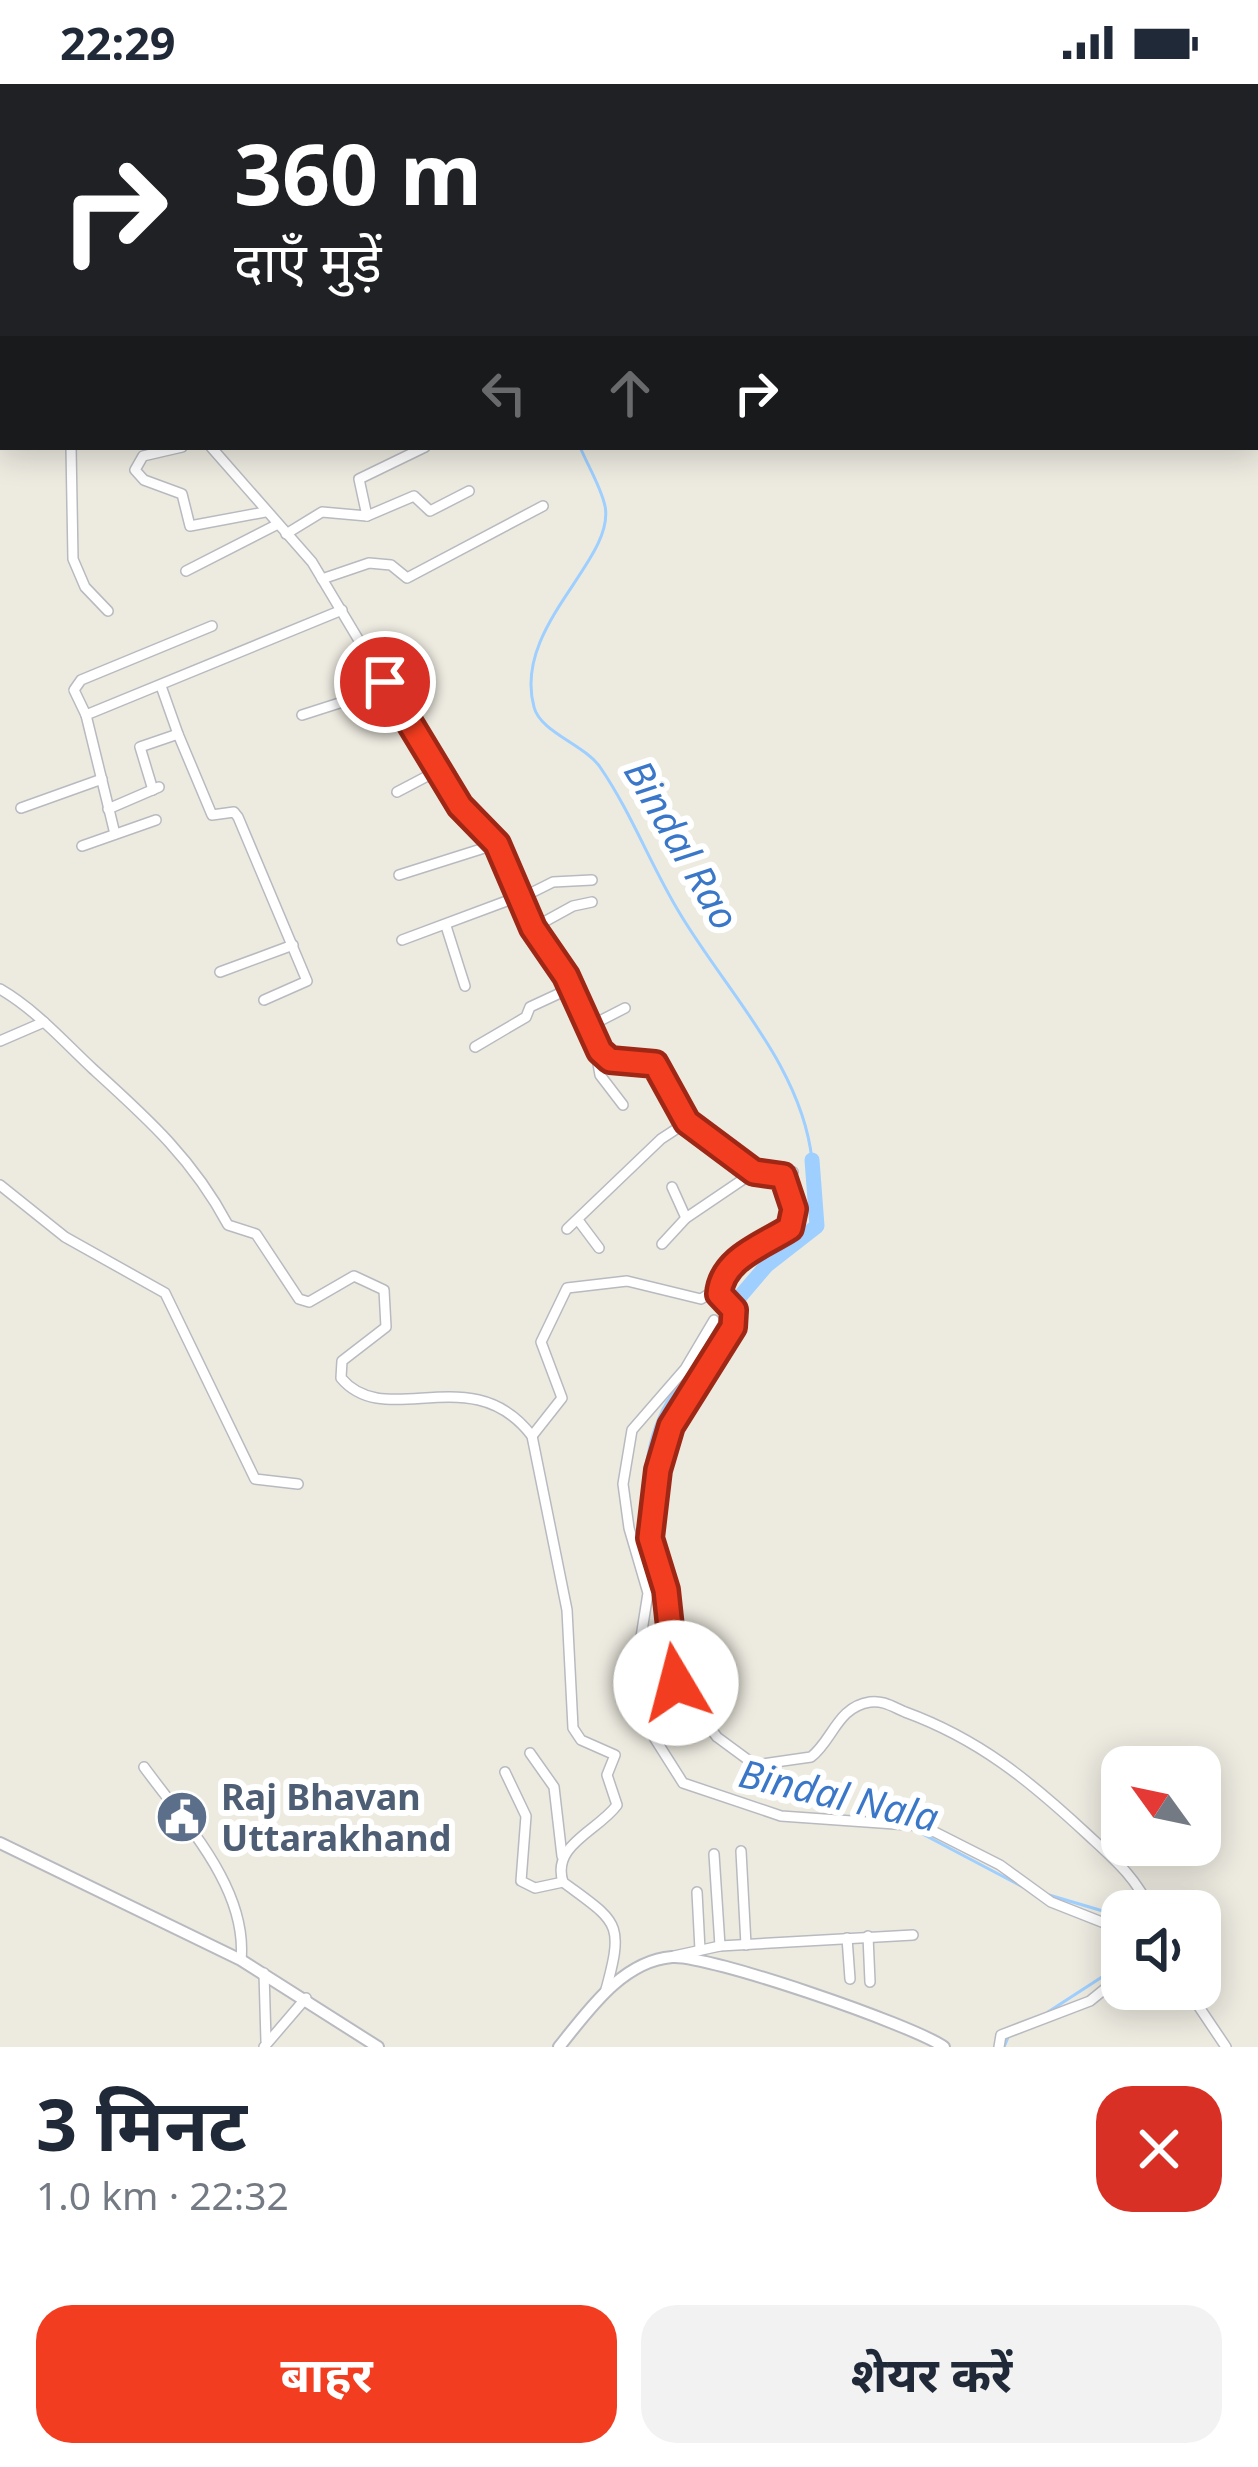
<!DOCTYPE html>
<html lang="hi">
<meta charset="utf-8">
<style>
:root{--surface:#fff;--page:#f2f2f3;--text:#1f2937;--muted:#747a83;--accent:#f33d20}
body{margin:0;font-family:"Noto Sans","Noto Sans Devanagari",sans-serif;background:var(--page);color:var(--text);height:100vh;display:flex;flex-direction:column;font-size:45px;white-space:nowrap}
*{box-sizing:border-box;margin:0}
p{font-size:39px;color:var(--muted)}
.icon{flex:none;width:66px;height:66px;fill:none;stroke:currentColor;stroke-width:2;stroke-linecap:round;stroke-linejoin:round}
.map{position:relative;height:1963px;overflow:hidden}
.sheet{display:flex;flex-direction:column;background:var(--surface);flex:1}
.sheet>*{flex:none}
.hud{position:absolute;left:0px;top:0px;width:1260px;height:366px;box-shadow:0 6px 30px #0003;background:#202124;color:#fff;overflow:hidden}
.needle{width:78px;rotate:303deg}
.controls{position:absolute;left:1101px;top:1662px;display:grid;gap:24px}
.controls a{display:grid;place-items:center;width:120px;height:120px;border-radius:24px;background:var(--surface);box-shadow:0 6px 30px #0003;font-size:60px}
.pin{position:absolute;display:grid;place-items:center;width:102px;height:102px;color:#fff;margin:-51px;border:6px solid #fff;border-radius:50%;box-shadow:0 3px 12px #0007}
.me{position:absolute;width:132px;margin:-66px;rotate:352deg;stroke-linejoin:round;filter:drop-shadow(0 0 9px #0008)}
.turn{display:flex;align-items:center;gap:42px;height:252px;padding:0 36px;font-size:54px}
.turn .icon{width:156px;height:156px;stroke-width:2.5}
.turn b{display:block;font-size:84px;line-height:102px}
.lanes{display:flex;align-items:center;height:114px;padding:0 36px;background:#0003;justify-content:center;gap:60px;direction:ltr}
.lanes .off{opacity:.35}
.round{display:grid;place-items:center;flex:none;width:126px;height:126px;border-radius:36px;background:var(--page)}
.summary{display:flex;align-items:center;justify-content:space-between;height:204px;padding:0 36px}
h1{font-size:72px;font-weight:700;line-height:90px}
.primary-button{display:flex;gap:24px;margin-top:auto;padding:24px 36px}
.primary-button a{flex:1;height:138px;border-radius:36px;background:var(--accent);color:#fff;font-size:48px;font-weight:700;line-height:138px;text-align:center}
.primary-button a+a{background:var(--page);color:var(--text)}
.status{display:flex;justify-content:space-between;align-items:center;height:84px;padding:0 60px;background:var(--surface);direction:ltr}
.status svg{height:33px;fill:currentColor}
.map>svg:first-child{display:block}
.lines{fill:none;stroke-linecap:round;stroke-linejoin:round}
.stream{stroke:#9ecfff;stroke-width:3}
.river{stroke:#9ecfff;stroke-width:15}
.minor-casing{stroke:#b8bac0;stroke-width:12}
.tertiary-casing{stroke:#b8bac0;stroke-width:14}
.minor{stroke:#fff;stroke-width:9}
.tertiary{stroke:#fff;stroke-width:10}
.route-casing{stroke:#9e2815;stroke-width:30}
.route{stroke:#f33d20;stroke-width:21}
.labels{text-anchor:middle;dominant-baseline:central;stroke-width:12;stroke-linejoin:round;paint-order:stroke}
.service-label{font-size:36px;font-weight:bold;fill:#4e5e75;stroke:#fff;text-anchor:start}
.water-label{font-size:39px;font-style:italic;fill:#3a77c9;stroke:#fff}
</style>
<div class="status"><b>22:29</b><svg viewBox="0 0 49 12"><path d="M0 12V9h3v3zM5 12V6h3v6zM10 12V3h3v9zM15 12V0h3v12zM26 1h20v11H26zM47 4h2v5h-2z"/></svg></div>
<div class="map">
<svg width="1258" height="1963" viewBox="0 0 1258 1963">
<rect width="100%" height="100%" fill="#edebe0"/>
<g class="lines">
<g class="stream">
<path d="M335 0 341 3"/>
<path d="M580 363C588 382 601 403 605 422 616 476 512 542 534 623 540 648 585 661 600 683 631 728 651 782 679 828 725 906 802 982 812 1076"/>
<path d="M644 1484C644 1426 637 1361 672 1310 693 1279 713 1259 730 1224"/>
<path d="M632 1589 629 1580 635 1564"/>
<path d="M646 1619 663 1660"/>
<path d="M915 1746 1023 1803"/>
<path d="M1049 1811 1113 1830 1122 1839"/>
<path d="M1048 1928 1122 1880"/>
<path d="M1004 1963 1009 1951"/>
</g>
<path class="river" d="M731 1223 767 1181 817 1142 812 1076"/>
<g class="minor-casing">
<g id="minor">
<path d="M125 0 126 3"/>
<path d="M489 0V3"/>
<path d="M548 0 549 3"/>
<path d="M607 0 608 3"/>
<path d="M71 363 73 475 85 503 108 527"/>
<path d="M182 363 143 372 135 386 144 396 182 410 190 442 265 428"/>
<path d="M211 363 312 478 437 687 497 760 533 844 566 892 600 967 610 976 655 980 687 1038 708 1055 754 1088H793"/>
<path d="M367 432 414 412 430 427 469 407"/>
<path d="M286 450 322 428 367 432 359 395 425 363"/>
<path d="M186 487 278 440"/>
<path d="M322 495 369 479 391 481 407 494 543 422"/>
<path d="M161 602 178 650"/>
<path d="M86 631 74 606 81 596 212 542"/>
<path d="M302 631 355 614 385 598"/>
<path d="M153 706 140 663 178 650 212 731 234 728 238 733 307 897 264 916"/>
<path d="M397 708 437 687"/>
<path d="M21 724 102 695"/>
<path d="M108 725 159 703"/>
<path d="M115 750 86 631 342 526"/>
<path d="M82 762 156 736"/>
<path d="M399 791 497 760"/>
<path d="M521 814 553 798 592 796"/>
<path d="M446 842 465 902"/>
<path d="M533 844 573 822 592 818"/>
<path d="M402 856 520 812"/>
<path d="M220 888 293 861"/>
<path d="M0 905C36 926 63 957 93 985 147 1034 193 1075 228 1141L256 1150 299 1215 309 1218 354 1192 384 1206 386 1243 342 1277 341 1294C386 1348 472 1273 532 1352L567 1526 573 1644 581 1656 615 1671 607 1691 617 1721C598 1747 551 1761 563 1798 618 1839 625 1837 605 1909"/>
<path d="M586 944 625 924"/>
<path d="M0 957 44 938"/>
<path d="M475 963 526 933 530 923 571 904"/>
<path d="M595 963 600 991 623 1021"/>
<path d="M783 1092 794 1139C770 1164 723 1169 719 1209L734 1226 733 1243 671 1342 650 1454 666 1506 676 1599 717 1653 755 1681 811 1673C833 1656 837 1623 870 1618 883 1616 893 1623 905 1628 979 1655 1030 1697 1087 1750 1114 1775 1136 1793 1151 1827"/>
<path d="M0 1101 65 1153 165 1209 255 1395 298 1400"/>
<path d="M672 1103 686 1134"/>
<path d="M578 1136 599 1164"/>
<path d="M567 1145 661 1055 687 1038"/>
<path d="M662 1160 686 1134 754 1088"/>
<path d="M714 1236 685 1285 632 1346 623 1400 629 1444 648 1509 635 1591 645 1639 683 1699 781 1732 923 1742 1000 1781 1051 1818 1122 1846"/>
<path d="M532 1352 562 1314 541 1258 567 1204 627 1197 701 1215 718 1204"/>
<path d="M530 1669 554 1703 562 1772"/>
<path d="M144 1683C184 1738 248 1804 241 1876"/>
<path d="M505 1688 526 1732 521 1797 535 1804 563 1798"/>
<path d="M741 1767 746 1861"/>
<path d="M714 1770 720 1862"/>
<path d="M697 1808 700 1866"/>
<path d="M868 1852 870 1898"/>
<path d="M847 1854 850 1895"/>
<path d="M674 1872 720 1862 913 1851"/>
<path d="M264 1889 266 1957"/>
<path d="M1187 1905 1226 1963"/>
<path d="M264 1963 306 1914"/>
<path d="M999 1963 1001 1951 1090 1917 1122 1891"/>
</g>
</g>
<g class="tertiary-casing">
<g id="tertiary">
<path d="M0 1759 241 1876 378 1963"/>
<path d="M559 1963C588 1927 622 1877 672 1873 707 1870 913 1941 944 1963"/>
</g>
</g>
<use href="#minor" class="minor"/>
<use href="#tertiary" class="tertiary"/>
</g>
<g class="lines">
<g class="route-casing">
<path id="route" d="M385 598 460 722 497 760 533 844 566 892 600 967 610 976 655 980 687 1038 754 1088 783 1092 794 1125 790 1144C764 1161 722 1174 719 1210L734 1226 733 1243 671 1342 658 1386 650 1454 666 1506 676 1599"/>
</g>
<use href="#route" class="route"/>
</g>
<defs>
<g id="civic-disc" transform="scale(2.7)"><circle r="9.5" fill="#5c6f8a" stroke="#fff"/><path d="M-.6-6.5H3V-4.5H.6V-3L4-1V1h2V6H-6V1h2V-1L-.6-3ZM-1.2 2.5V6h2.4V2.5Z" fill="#fff"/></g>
</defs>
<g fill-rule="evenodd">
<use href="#civic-disc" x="182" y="1733"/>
</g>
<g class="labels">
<g class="service-label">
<text x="221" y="1712">Raj Bhavan<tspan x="221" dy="41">Uttarakhand</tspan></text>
</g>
<g class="water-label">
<text transform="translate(683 760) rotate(60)">Bindal Rao</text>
<text transform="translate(839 1710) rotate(13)">Bindal Nala</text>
</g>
</g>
</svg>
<div class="controls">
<a><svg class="needle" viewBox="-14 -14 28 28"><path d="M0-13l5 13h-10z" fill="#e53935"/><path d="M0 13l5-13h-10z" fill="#747a83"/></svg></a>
<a><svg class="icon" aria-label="sound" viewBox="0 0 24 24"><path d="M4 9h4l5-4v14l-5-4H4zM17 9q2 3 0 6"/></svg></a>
</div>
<div class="pin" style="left:385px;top:598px;background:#d93025"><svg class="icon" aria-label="arrive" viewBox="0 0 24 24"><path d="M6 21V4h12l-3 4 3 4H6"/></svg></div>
<svg class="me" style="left:676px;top:1599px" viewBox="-20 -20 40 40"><circle r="19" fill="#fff"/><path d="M0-13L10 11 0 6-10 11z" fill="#f33d20"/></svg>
<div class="hud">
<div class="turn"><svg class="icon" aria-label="right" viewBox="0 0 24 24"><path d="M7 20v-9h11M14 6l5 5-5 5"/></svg><div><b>360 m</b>दाएँ मुड़ें</div></div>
<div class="lanes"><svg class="icon off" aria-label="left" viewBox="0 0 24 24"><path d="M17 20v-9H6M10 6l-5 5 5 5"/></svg><svg class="icon off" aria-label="ahead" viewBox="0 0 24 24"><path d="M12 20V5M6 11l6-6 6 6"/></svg><svg class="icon" aria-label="right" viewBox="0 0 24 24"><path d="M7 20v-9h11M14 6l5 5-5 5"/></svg></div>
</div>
</div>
<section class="sheet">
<div class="summary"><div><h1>3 मिनट</h1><p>1.0 km · 22:32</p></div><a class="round" style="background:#d93025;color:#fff"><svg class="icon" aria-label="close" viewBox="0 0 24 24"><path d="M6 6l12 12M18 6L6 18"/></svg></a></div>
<div class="primary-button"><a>बाहर</a><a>शेयर करें</a></div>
</section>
